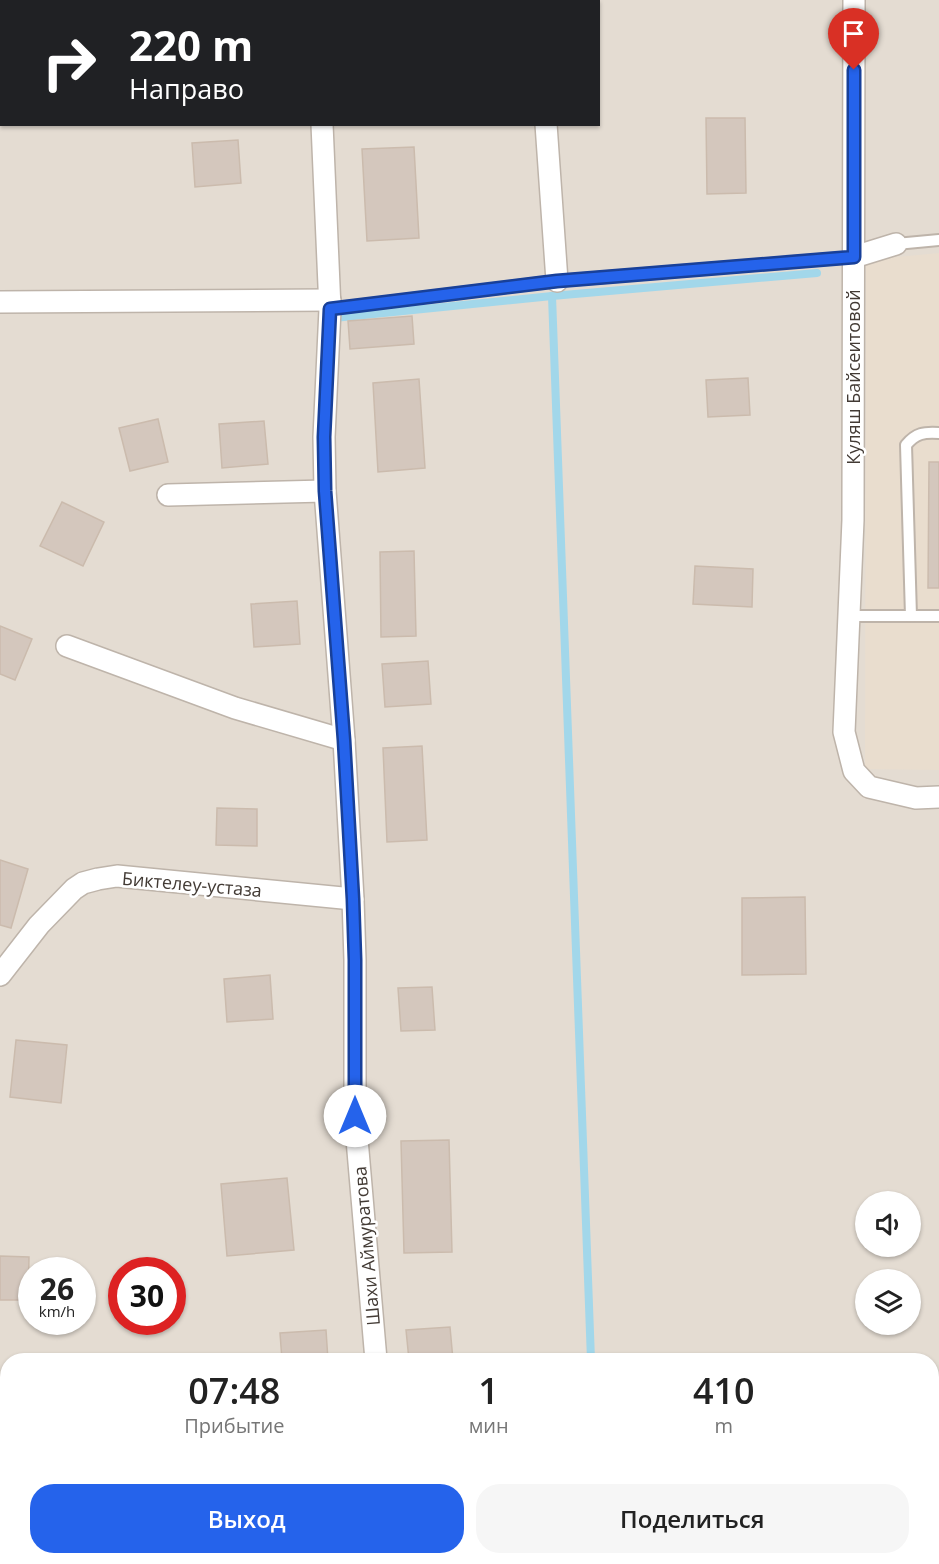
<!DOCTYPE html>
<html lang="ru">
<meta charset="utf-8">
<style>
:root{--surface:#fff;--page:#f6f6f6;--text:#222;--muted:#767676;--accent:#2563eb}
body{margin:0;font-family:"Open Sans",sans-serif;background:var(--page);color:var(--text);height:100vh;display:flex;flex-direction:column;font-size:22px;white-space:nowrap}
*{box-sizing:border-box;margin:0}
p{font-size:20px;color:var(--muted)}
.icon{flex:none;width:33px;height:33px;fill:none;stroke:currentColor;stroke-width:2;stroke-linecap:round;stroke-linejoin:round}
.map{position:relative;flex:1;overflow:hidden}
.details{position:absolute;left:0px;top:1353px;width:939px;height:212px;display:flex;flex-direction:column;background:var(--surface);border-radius:24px 24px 0 0;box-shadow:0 2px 4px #0004}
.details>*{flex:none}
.hud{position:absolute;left:0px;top:0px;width:600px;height:126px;box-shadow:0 2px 4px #0004;background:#202124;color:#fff;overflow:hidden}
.buttons{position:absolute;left:855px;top:1191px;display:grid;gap:12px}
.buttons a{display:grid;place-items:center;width:66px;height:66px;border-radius:50%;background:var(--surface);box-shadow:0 2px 4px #0004;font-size:30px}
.speed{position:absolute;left:18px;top:1257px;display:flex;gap:12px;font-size:30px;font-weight:700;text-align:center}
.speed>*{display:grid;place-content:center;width:78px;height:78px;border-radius:50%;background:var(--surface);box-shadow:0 2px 4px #0004;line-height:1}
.speed small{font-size:15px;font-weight:400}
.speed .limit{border:9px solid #d22;background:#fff;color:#111}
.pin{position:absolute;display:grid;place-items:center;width:51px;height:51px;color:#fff;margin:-62px -26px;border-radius:50% 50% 50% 0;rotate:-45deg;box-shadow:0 0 6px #0007}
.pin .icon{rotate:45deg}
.me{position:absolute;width:66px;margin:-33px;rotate:0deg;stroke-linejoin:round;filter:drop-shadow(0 0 4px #0008)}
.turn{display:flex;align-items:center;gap:21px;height:126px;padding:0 30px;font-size:27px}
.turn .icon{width:78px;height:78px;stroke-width:2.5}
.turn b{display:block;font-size:42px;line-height:51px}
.eta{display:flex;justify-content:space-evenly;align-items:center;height:102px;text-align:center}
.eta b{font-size:36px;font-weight:600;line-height:42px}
.button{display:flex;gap:12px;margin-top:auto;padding:12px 30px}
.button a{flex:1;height:69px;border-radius:24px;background:var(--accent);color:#fff;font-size:24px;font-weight:600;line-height:69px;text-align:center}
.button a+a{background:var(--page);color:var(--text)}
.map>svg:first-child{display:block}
.residential{fill:#e4dcd2;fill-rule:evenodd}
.education{fill:#e9ddce}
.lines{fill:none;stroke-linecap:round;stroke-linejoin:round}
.stream{stroke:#a2d7ea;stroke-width:8}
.building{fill:#d4c7bd;stroke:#cbbbad;stroke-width:1.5}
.lane-casing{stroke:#beb4aa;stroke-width:14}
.street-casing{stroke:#beb4aa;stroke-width:24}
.lane{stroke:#fff;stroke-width:10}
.street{stroke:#fff;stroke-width:21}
.route-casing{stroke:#184099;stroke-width:15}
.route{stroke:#2563eb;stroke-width:10}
.labels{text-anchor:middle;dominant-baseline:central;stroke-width:5;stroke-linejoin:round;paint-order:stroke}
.street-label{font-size:18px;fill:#423a34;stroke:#fff}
</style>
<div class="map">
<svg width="939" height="1564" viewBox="0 0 939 1564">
<rect width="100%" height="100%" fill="#f0eae3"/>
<path class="residential" d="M0 0H939V1564H0ZM2 2H598V124H2ZM866 1202H910V1246H866ZM32 1270H82V1322H32ZM122 1270H172V1322H122ZM866 1280H910V1324H866ZM8 1360H932V1557H8Z"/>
<path class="education" d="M939 253V770L865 769 866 260Z"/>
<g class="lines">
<g class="stream">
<path d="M334 318 552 296"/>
<path d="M591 1360 552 296 817 273"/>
<path d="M712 1557 719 1564"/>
</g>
</g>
<g class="building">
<path d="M706 118H745L746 193 707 194Z"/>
<path d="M238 140 241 183 195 187 192 143Z"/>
<path d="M414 147 419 238 367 241 362 149Z"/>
<path d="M412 316 414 344 350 349 348 321Z"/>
<path d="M748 378 750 415 708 417 706 380Z"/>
<path d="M419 379 425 468 378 472 373 383Z"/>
<path d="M158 419 168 462 130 471 119 428Z"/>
<path d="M264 421 268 464 222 468 219 424Z"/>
<path d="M929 462H939V588H928Z"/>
<path d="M62 502 104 522 83 566 40 546Z"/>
<path d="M414 551 416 636 381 637 380 552Z"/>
<path d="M695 566 753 569 752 607 693 604Z"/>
<path d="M297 601 300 644 254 647 251 604Z"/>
<path d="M0 626 32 639 15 680 0 674Z"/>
<path d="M428 661 431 704 385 707 382 664Z"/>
<path d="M422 746 427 840 387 842 383 748Z"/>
<path d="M217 808 257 809V846L216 845Z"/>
<path d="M0 860 28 869 11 928 0 925Z"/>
<path d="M805 897 806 974 742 975V898Z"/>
<path d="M270 975 273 1019 227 1022 224 979Z"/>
<path d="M432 987 435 1030 401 1031 398 988Z"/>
<path d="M16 1040 67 1045 61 1103 10 1097Z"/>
<path d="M449 1140 452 1252 404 1253 401 1141Z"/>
<path d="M287 1178 294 1250 227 1256 221 1184Z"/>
<path d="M0 1256 29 1257 28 1300H0Z"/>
<path d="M450 1327 453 1360H409L406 1330Z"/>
<path d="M326 1330 328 1360H282L280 1333Z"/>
<path d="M477 1557H482L486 1564H465Z"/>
</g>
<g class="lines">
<g class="lane-casing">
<g id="lane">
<path d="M896 244 939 240"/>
<path d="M330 309 557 281 854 257"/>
<path d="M848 616H939"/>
<path d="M911 616 906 445C916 433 924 432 939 433"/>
</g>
</g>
<g class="street-casing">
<g id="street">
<path d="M316 0V2"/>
<path d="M854 0 853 520 844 732 854 771 869 787 916 798 939 797"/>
<path d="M540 2V0"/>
<path d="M322 124 330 309 324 437 325 491 344 740 353 899 355 960V1116L376 1360"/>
<path d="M546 124 557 281"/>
<path d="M854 257 896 244"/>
<path d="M0 302 330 300"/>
<path d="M168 495 325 491"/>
<path d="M67 646 235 708 344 740"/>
<path d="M0 975 39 925 74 889 83 883 98 879 117 876 353 899"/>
<path d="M391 1557 395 1564"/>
<path d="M31 1564 53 1557"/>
</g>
</g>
<use href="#lane" class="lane"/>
<use href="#street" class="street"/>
</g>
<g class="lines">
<g class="route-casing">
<path id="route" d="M355 1116V960L353 899 344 740 325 491 324 437 330 309 557 281 854 257V70"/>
</g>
<use href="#route" class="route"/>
</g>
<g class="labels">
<g class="street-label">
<text transform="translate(853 377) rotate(-90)">Куляш Байсеитовой</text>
<text transform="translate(192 884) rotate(5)">Биктелеу-устаза</text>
<text transform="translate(366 1246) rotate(-95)">Шахи Аймуратова</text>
</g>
</g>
</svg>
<div class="buttons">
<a><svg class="icon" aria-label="sound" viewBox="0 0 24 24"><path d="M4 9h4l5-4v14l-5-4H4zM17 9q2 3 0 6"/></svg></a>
<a><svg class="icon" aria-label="layers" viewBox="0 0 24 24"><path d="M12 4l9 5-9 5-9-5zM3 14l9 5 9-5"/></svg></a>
</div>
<div class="speed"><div>26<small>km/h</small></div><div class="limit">30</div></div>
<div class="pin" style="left:854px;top:70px;background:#d93025"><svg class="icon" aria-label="arrive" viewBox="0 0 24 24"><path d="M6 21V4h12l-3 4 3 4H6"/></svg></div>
<svg class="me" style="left:355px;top:1116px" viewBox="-20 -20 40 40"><circle r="19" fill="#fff"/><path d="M0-13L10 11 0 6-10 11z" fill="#2563eb"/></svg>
<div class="hud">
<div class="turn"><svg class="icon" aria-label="right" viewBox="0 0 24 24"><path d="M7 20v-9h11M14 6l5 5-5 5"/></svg><div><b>220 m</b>Направо</div></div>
</div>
<section class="details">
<div class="eta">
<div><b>07:48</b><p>Прибытие</p></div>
<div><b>1</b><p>мин</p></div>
<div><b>410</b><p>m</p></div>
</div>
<div class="button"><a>Выход</a><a>Поделиться</a></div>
</section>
</div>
